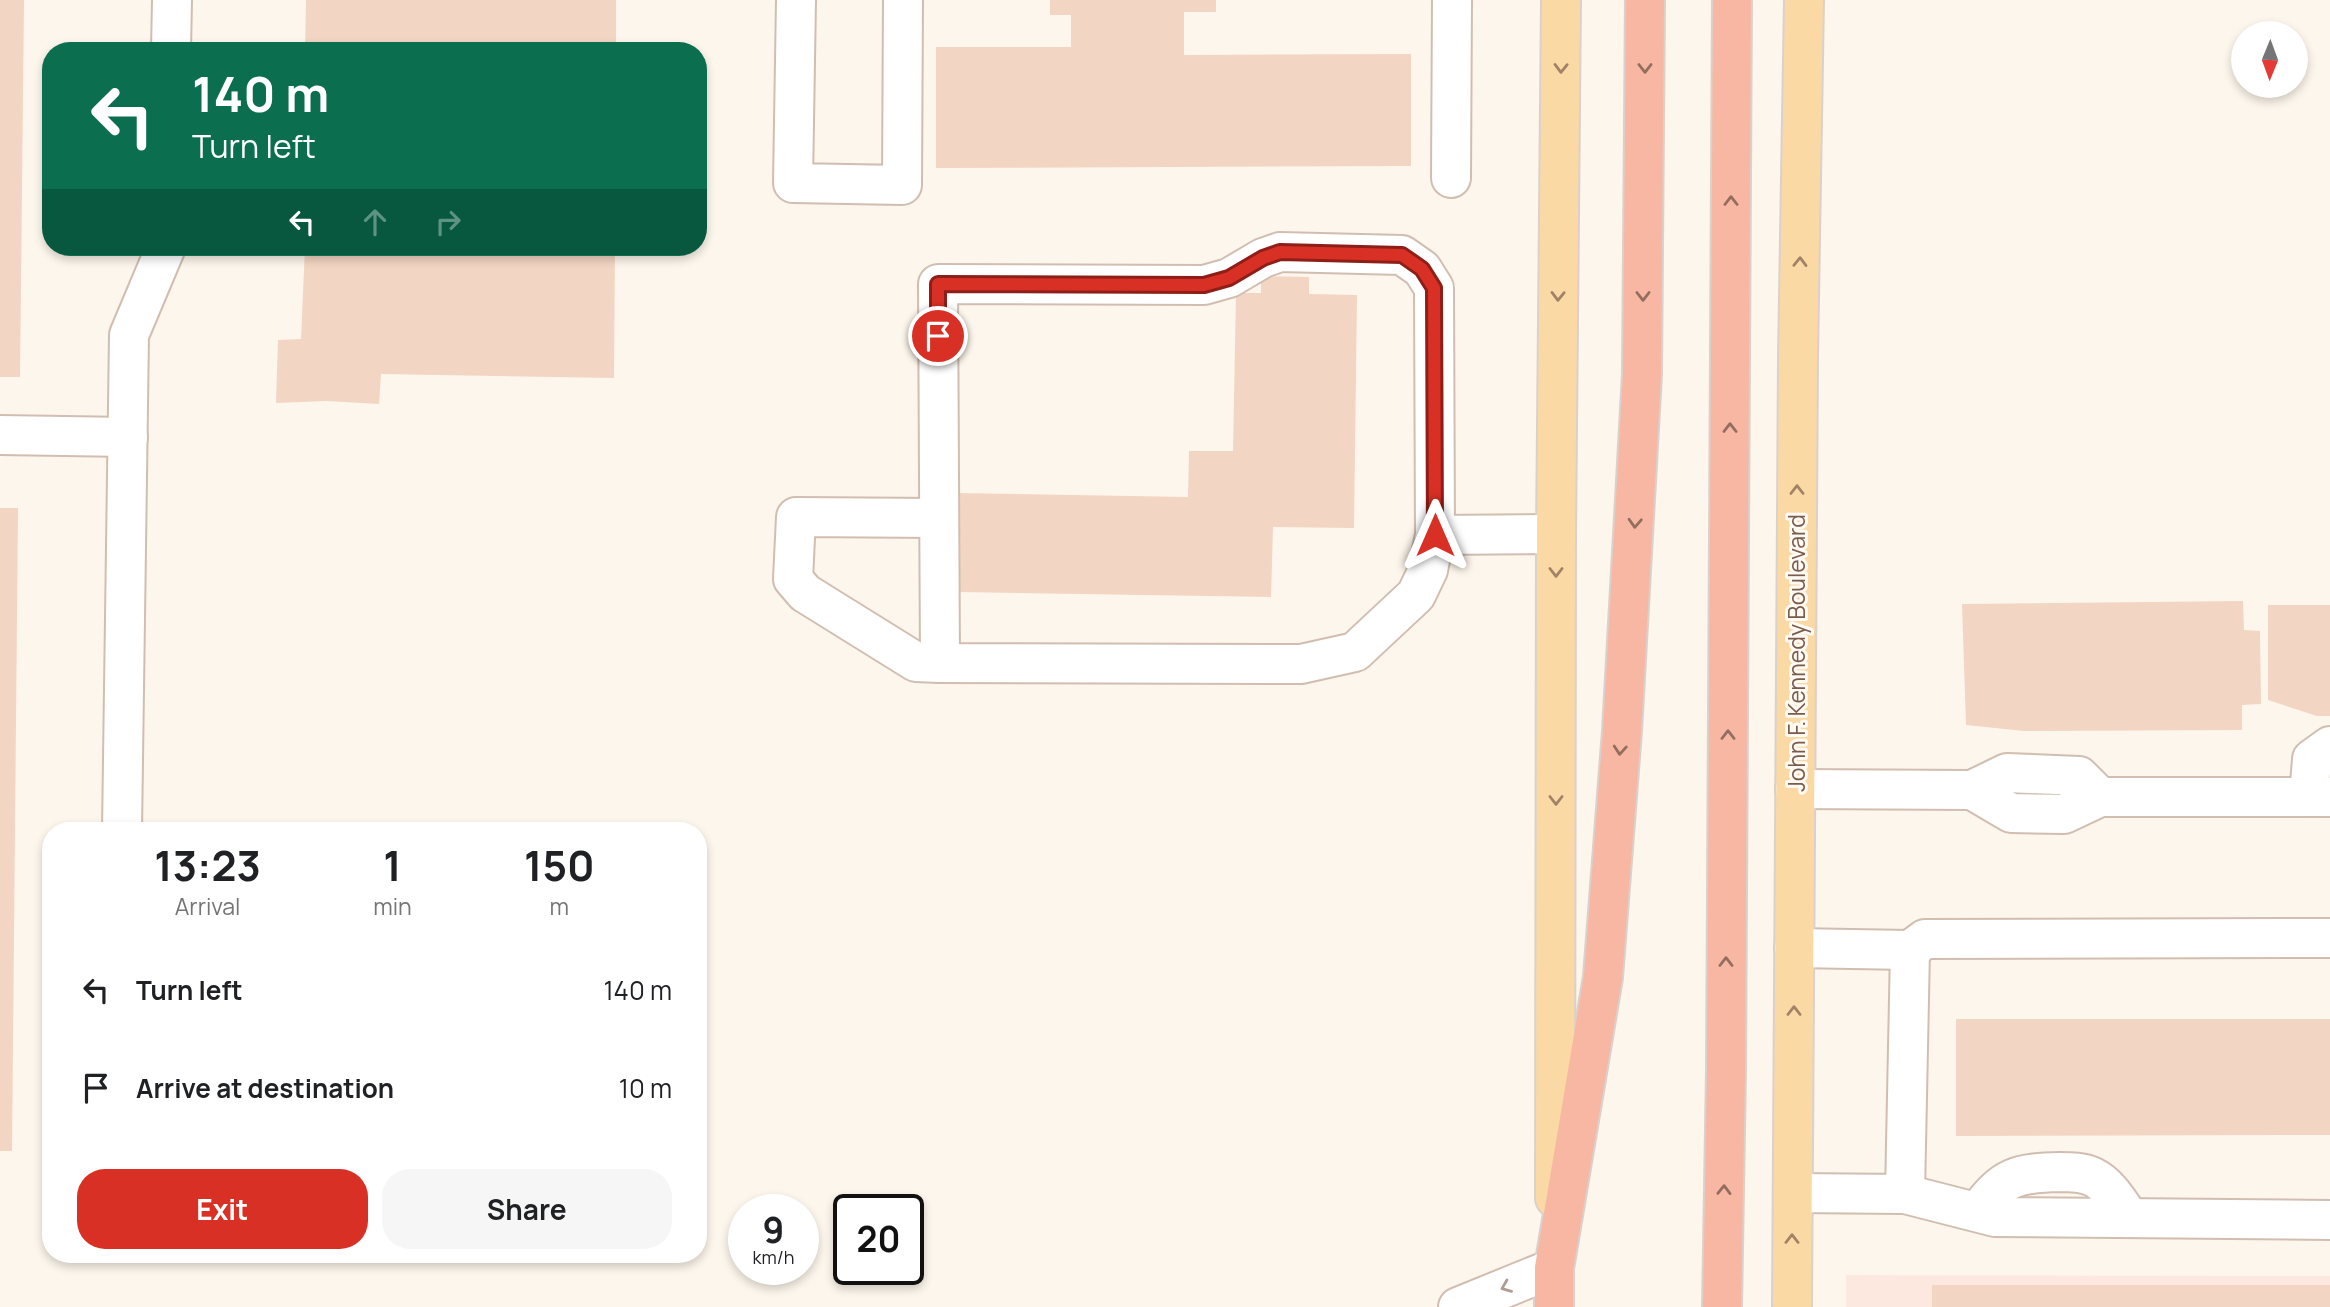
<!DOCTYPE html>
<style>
:root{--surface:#fff;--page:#f6f6f6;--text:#202124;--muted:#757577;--accent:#d93025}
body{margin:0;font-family:Manrope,sans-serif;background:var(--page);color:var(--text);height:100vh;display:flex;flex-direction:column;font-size:26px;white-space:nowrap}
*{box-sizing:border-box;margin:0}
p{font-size:23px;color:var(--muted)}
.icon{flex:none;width:38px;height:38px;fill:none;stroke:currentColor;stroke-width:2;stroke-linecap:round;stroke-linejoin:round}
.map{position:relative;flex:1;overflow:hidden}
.side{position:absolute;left:42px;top:822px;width:665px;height:441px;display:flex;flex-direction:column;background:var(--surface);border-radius:28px;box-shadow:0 4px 10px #0003}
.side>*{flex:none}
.banner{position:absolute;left:42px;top:42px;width:665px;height:214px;border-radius:28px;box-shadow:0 4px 10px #0003;background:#0b6e4f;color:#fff;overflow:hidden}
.needle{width:46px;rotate:181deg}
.controls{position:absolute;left:2231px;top:21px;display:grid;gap:14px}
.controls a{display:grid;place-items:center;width:77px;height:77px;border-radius:50%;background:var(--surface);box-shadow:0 4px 10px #0003;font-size:35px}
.speed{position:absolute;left:728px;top:1194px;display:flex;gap:14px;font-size:35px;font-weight:700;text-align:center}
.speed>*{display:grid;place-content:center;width:91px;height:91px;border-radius:50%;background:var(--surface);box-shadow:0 4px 10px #0003;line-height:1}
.speed small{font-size:18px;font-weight:400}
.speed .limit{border:4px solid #111;border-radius:10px;background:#fff;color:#111}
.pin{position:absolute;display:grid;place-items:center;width:60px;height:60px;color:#fff;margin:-30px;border:4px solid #fff;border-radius:50%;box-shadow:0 2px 7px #0007}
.me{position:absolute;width:77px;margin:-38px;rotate:0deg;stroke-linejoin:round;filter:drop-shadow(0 0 5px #0008)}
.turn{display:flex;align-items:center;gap:24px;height:147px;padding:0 35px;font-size:32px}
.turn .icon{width:91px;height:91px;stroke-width:2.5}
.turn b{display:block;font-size:49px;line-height:60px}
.lanes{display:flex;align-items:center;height:66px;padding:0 35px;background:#0003;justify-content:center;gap:35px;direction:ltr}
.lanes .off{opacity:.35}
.eta{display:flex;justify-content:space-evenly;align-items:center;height:119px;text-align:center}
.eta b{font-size:42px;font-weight:700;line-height:49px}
.cta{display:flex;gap:14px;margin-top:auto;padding:14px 35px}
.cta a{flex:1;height:80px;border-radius:28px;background:var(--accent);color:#fff;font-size:28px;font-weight:700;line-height:80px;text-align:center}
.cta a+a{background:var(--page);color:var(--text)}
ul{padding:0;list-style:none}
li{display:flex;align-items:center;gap:21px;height:98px;padding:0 35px}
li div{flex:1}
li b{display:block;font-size:26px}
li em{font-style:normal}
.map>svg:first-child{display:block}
.commercial{fill:#fde8e0}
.building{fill:#f3d5c3}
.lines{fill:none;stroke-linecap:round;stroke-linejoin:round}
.minor-casing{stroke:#d1beb0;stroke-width:42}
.major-casing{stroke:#dad1cd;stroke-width:42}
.highway-casing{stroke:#dad1cd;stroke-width:42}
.minor{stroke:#fff;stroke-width:38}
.major{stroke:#fbd9a5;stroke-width:38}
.highway{stroke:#f7b7a3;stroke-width:38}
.oneway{stroke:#a18267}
.oneway2{stroke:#936e5e}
.oneway3{stroke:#af9d94}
.route-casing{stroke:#8d1f18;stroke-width:18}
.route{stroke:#d93025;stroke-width:12}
.labels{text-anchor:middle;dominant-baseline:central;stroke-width:6;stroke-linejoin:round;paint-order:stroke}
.street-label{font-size:23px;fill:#7a5c4d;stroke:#fffaf3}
</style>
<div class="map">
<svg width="2330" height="1307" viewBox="0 0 2330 1307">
<rect width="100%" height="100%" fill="#fdf6ec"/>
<path class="commercial" d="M1846 1275 2330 1276V1307H1846Z"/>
<g class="building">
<path d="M0 0H24L20 377H0Z"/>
<path d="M306 0H616V51H305Z"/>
<path d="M1050 0H1216V12H1184V55L1411 54V166L936 168V47H1071V15H1050Z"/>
<path d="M305 247H615L614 378 381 374 379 404 326 401 276 403 278 340 301 339Z"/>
<path d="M1261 276 1309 277V294L1357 295 1354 528 1273 527 1271 597 959 592V546L941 545 955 493 1188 497 1189 451H1233L1236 293H1261Z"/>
<path d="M0 508H18L12 1151H0Z"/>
<path d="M2243 601 2244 630 2260 631 2261 704 2242 705V730L2024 731 1966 725 1962 604Z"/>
<path d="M2268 605H2330V716H2317L2268 700Z"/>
<path d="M1956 1019H2330V1135L1956 1136Z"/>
<rect x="1932" y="1285" width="398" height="22"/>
</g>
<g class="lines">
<g class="minor-casing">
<g id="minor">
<path d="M796 0 793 183 902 185 903 0"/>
<path d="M171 51 172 0"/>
<path d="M1451 178 1452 0"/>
<path d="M1280 252 1402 255 1422 269 1434 288 1435 535 1428 570 1416 595 1355 652 1301 664 940 663 938 284 1204 285 1229 278 1263 258Z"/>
<path d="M0 435 128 437"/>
<path d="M939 518 796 517 793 579 805 593 916 662 940 663"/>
<path d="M1435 535 1556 534"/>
<path d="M1795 789 1972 790 2011 813 2064 814 2100 797H2330"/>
<path d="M1972 790 2007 773 2079 776 2100 797"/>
<path d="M2309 797 2312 759 2330 746"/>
<path d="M122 831 129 335 166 247"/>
<path d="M1794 948 1910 950 1925 939 2330 938"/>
<path d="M1793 1193 1905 1194 1995 1217 2330 1220"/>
<path d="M1905 1194 1910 950"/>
<path d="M1978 1212C2002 1176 2018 1173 2060 1172 2071 1172 2083 1172 2093 1177 2109 1185 2119 1203 2129 1217"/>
<path d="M1458 1307 1554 1268"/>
</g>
</g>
<g class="major-casing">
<g id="major">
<path d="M1555 1198 1556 534 1561 0"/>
<path d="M1792 1307 1798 357 1804 0"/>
</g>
</g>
<g class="highway-casing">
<g id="highway">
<path d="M1554 1307V1268L1603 977 1622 731 1642 374 1645 0"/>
<path d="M1722 1307 1726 1071 1732 0"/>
</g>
</g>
<use href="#minor" class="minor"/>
<use href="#major" class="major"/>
<use href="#highway" class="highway"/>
</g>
<defs><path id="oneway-chevron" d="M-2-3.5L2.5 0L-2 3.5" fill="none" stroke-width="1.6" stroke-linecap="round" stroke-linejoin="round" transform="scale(1.75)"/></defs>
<g class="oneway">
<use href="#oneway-chevron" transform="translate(1561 68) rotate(91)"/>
<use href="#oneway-chevron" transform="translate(1800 262) rotate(-89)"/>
<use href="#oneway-chevron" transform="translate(1558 296) rotate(91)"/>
<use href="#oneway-chevron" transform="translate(1797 490) rotate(-90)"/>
<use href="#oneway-chevron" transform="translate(1556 572) rotate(90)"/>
<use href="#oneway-chevron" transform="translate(1556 800) rotate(90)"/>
<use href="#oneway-chevron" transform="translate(1794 1011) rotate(-90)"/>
<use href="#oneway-chevron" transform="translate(1792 1239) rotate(-90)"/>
</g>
<g class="oneway2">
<use href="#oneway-chevron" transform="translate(1645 68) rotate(90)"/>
<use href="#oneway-chevron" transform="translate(1731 201) rotate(-90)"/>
<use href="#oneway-chevron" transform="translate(1643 296) rotate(90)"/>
<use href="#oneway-chevron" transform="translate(1730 428) rotate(-90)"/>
<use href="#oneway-chevron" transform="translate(1635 523) rotate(93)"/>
<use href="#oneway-chevron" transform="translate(1728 735) rotate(-90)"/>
<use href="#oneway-chevron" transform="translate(1620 750) rotate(94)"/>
<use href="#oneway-chevron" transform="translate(1726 962) rotate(-90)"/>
<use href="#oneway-chevron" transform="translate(1724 1190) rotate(-89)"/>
</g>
<use class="oneway3" href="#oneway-chevron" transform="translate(1506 1287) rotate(158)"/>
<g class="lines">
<g class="route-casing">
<path id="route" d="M938 336V284L1204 285 1229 278 1263 258 1280 252 1402 255 1422 269 1434 288 1435 535"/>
</g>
<use href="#route" class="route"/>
</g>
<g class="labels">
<g class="street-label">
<text transform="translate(1796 653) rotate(-90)">John F. Kennedy Boulevard</text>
</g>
</g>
</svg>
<div class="controls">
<a><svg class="needle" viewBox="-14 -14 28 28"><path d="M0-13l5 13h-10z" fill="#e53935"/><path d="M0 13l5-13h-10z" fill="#757577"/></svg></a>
</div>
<div class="speed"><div>9<small>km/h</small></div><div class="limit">20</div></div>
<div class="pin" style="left:938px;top:336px;background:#d93025"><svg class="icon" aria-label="arrive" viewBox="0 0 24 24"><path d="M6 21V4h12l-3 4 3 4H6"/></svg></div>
<svg class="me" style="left:1435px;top:535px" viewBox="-20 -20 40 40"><path d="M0-17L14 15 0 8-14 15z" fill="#d93025" stroke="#fff" stroke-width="4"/></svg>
<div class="banner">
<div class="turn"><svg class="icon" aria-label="left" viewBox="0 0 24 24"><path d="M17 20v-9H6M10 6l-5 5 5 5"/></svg><div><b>140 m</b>Turn left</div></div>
<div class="lanes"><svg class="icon" aria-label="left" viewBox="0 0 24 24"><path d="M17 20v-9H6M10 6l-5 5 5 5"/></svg><svg class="icon off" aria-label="ahead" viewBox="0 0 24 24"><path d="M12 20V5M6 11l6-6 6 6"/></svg><svg class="icon off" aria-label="right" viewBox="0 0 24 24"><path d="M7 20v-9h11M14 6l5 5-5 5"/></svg></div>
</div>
<section class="side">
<div class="eta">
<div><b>13:23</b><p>Arrival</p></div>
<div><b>1</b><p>min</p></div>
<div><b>150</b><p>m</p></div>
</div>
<ul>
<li><svg class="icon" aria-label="left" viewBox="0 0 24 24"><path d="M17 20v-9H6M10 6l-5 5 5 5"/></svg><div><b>Turn left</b></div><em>140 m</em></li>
<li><svg class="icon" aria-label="arrive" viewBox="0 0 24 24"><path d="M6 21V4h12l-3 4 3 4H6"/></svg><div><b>Arrive at destination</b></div><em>10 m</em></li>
</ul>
<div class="cta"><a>Exit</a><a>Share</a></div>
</section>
</div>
